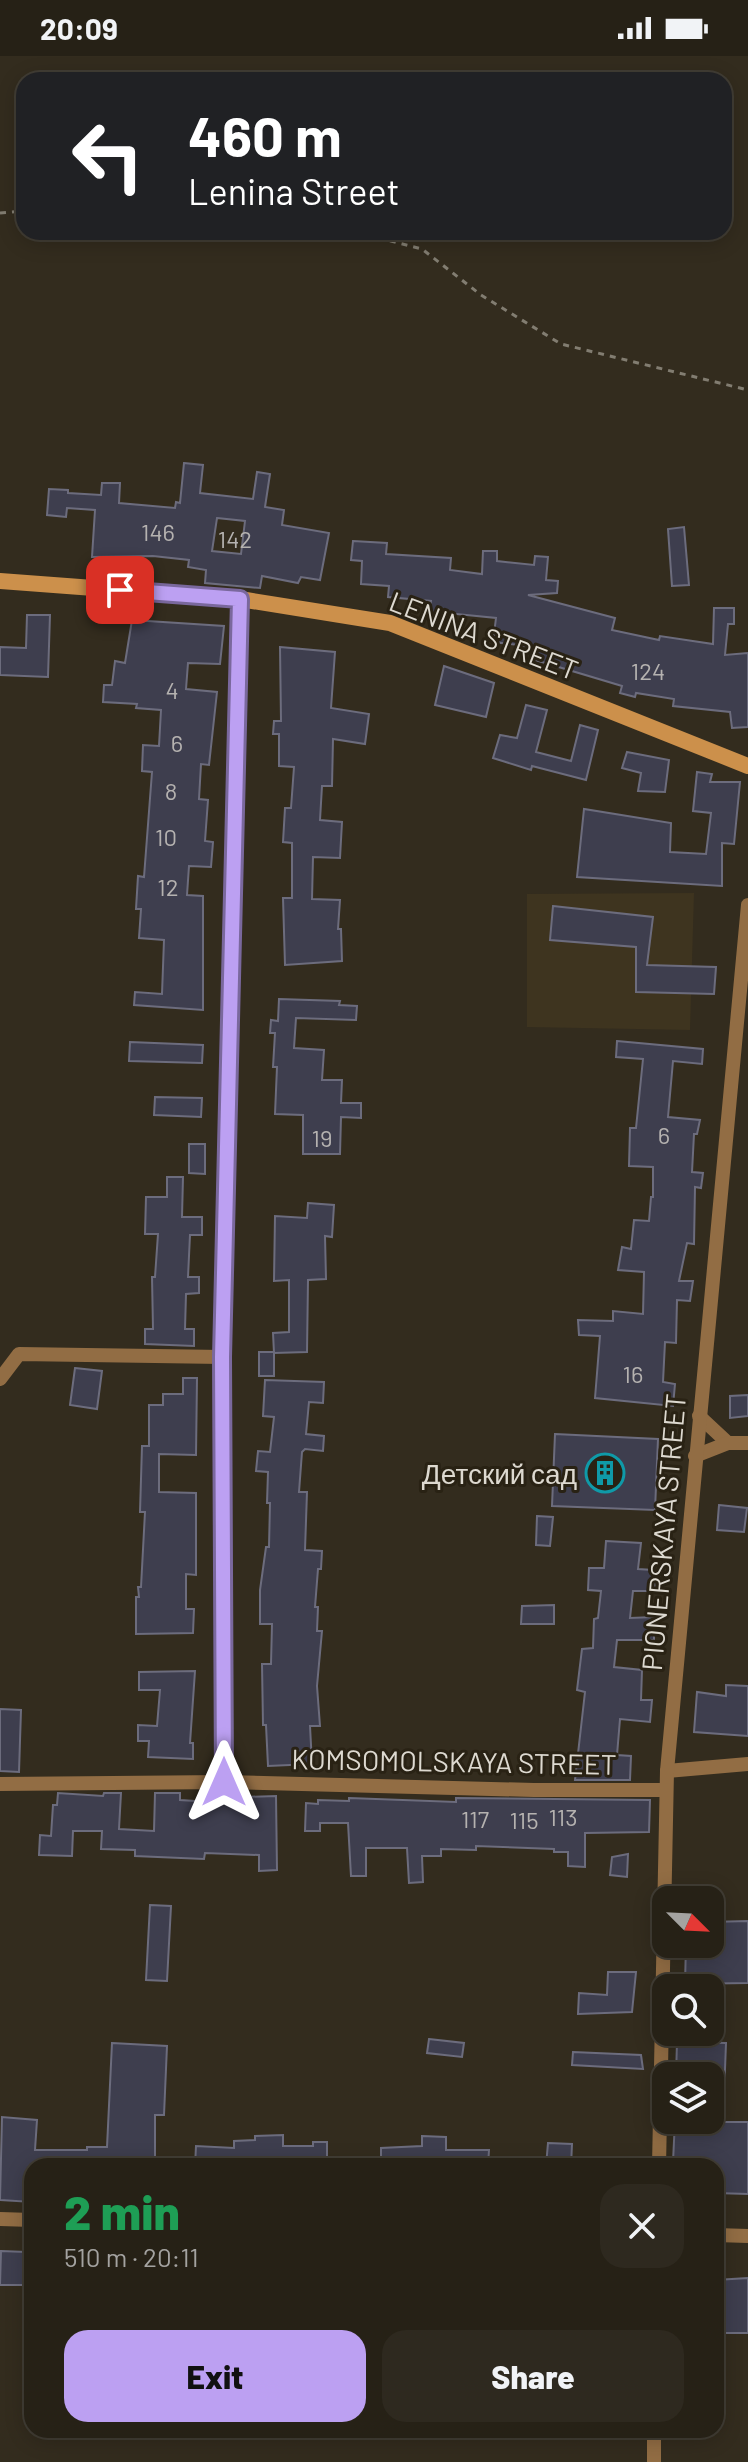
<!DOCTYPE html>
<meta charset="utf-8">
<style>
:root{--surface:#262116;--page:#2e291f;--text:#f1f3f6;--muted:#a4a3a1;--line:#423e35;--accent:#bca0f2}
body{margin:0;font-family:Barlow,sans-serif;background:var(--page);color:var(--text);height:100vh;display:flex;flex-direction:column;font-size:30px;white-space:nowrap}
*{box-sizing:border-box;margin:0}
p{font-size:26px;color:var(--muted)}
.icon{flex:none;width:44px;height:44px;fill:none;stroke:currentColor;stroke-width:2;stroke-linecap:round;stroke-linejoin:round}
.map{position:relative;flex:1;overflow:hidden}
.panel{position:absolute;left:24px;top:2102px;width:700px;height:280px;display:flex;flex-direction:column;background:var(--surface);border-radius:24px;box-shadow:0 4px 20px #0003,0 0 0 2px var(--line)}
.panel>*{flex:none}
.top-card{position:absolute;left:16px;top:16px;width:716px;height:168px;border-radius:24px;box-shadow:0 4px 20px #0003,0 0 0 2px var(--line);background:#202124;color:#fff;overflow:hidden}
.needle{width:52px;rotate:114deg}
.buttons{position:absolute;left:652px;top:1830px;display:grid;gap:16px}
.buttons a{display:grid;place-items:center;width:72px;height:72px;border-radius:16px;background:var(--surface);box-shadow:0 4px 20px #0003,0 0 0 2px var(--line);font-size:40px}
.pin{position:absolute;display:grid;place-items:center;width:68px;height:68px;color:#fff;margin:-34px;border-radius:16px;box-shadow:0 4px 12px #0006}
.me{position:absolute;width:88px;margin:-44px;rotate:0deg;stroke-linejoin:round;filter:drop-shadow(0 0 6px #0008)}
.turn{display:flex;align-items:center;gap:28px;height:168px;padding:0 40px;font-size:36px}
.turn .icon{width:104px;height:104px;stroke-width:2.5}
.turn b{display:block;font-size:56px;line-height:68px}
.round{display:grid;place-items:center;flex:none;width:84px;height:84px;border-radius:24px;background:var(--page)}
.summary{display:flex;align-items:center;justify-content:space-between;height:136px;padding:0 40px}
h1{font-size:48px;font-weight:800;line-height:60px;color:#1e9e55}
.primary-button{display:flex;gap:16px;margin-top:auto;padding:16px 40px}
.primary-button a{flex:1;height:92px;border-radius:24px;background:var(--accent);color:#111;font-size:32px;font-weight:800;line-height:92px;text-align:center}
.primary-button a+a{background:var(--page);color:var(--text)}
.status{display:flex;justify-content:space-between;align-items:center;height:56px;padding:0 40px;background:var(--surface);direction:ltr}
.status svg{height:22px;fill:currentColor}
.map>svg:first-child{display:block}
.built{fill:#3e341f}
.building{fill:#3e3e4e;stroke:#6c6c7d;stroke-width:2;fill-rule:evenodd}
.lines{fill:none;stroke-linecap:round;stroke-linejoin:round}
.path{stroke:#827d71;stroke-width:3;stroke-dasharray:6 6;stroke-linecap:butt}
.street{stroke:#926d44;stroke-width:14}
.secondary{stroke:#cc904b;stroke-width:16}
.route-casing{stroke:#7a689d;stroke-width:20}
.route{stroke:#bca0f2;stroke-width:14}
.labels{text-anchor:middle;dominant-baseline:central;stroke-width:6;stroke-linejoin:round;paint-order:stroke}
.number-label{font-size:24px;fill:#b5b2b0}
.street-label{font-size:28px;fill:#ddd9d0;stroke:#292214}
.poi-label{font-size:28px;fill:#ddd9d0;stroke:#292214;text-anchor:end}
</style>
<div class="status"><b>20:09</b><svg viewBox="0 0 49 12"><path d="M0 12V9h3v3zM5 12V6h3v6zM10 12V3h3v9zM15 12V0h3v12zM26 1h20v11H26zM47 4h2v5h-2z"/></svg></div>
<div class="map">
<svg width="748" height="2406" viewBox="0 0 748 2406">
<rect width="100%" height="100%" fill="#332c1e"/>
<path class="built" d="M694 837 690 974 527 971V838Z"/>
<g class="building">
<path d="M184 407 203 409 200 437 253 443 257 416 270 418 265 451 284 454 282 469 329 477 320 524 301 521 298 527 262 520 260 532 205 527 206 514 188 511 189 504 153 500 92 501 95 454 67 452 66 461 47 459 49 433 68 434V437L101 439 102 427H120L119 447 175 452 176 446 180 447ZM217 462 245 465 241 498 212 495Z"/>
<path d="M684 471 689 529 672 530 668 473Z"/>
<path d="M353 485 387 487 386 498 451 502 450 514 482 518 483 495H497V505L534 509 535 500 548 501 546 524 558 525 557 537 528 539 615 562 612 574 659 584 660 580 713 588 714 552H734V568H728L725 599 748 597V671L732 672 730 656 673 650 674 643 636 637 635 641 620 637 622 630 532 603 536 591 493 586 496 562 447 557V560L430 559 431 545 388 541 389 530 361 528 362 505 351 504Z"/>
<path d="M27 559H50L48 621 0 619V591L26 592Z"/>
<path d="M132 564 224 570 220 608 188 607 186 633 217 636 209 709 201 708 199 743 208 744 205 785 213 786 211 811 189 810 187 839 203 840V954L134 949 135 936 162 938 164 884 139 882 141 853H136L138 820 144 821 152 716 142 715 143 689 159 690 161 654 136 652 137 648 103 646 104 629H112L115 605 125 607Z"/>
<path d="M280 591 335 596 331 652 369 658 365 688 333 683 332 730H322L320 764 342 766 340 802 313 801 312 843 340 844 338 873H341L342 905 285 909 283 842H292V787L283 786 285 752H291L294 711 279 710V678H273L274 665H281Z"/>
<path d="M444 610 494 627 486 661 435 649Z"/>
<path d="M526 649 547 654 536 696 571 705 580 669 598 674 586 724 532 710 531 714 493 702 500 679 517 682Z"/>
<path d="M627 696 669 704 665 736 638 735 641 717 622 712Z"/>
<path d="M697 716 712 718 710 726H740L734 788 722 787V830L577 821 584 753 671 767 670 796 706 798 711 757 693 755Z"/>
<path d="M553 850 653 861 647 909 716 911 714 938 636 936V891L550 884Z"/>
<path d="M279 943 340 945 339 949 357 950 356 964 296 962 294 992 324 994 322 1024H342L341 1047H361V1062L341 1061 340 1098H303V1059L275 1058 277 1011H273L275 977H270L271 964 278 965Z"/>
<path d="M617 985 703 993 702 1008 673 1005 668 1061 700 1064 697 1078H694L692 1116 703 1117 701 1132 695 1131 694 1188 687 1187 679 1225H693L690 1245 677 1244 676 1287 665 1286 663 1326 675 1328 673 1350 595 1342 600 1280 579 1279 578 1264 613 1265V1255L643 1258 644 1216 618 1214 622 1191 631 1193 634 1164 649 1165 651 1141H653V1111L629 1110 630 1072H636L643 1003 616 1001Z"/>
<path d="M130 986 203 989 202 1007 129 1005Z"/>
<path d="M155 1041 202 1042 201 1061 154 1059Z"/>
<path d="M189 1088H205V1118L189 1117Z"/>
<path d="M167 1121H183L182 1161H202V1179H190L188 1221H199V1237L186 1238 185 1273H194V1290L145 1288V1273H153L152 1221H155L158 1178H145L146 1141H167Z"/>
<path d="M308 1147 334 1149 332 1181 325 1180 326 1223 308 1224 307 1296 274 1297 273 1277 289 1276V1224L274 1225 275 1160 307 1162Z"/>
<rect x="259" y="1296" width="15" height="24"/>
<path d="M75 1312 102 1315 97 1353 70 1349Z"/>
<path d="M183 1322H197L196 1399 159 1398V1436L196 1437V1519L186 1518V1553H194L193 1577 136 1578V1541H139L138 1531H141L145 1456H140L142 1390H149V1349H163V1338H183Z"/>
<path d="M265 1324 324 1326 323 1347 309 1346 306 1378 324 1380 323 1395 305 1393 302 1396 299 1436H307L305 1494 322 1495 321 1513H318L315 1551H318L317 1575H322L317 1630 320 1670H310L312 1708 268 1710 266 1669H263L262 1608H271L272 1568H260V1534L266 1491H269L270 1447H267L268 1416 256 1415 258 1395 270 1396 274 1361 263 1360Z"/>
<path d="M748 1339V1360L730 1362V1340Z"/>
<path d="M555 1378 658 1383 655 1454 552 1450Z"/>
<path d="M719 1449 747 1452 744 1476 717 1474Z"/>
<path d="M537 1460 553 1461 550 1490 536 1489Z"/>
<path d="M606 1485 641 1487 638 1513 653 1514 655 1535H633L630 1562 654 1561V1584H617L614 1611 642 1614 641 1644H652L650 1666 620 1663 617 1699 631 1700 630 1724H575L585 1636 577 1634 582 1593 593 1592 594 1563 598 1562 601 1535 588 1534 589 1512H604Z"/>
<path d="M554 1549V1568H521L522 1550Z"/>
<path d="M195 1615 190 1687H193V1703L148 1701 149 1685H138V1669L157 1670 160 1634H139V1616Z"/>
<path d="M726 1629 748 1630V1680L694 1676 697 1636 726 1640Z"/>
<path d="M0 1653 21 1654 19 1716 0 1715Z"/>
<path d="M212 1736H229L241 1739V1741L276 1740 277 1814 259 1815V1799L205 1797 204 1803 135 1800V1794L101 1793 102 1775H73L72 1800 39 1799 40 1779 51 1780 53 1749H57L58 1737 103 1740 104 1737H121L119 1773 154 1775 155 1737H180V1744L211 1746Z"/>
<path d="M349 1742 456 1746V1742L650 1744 649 1776 585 1777V1811L568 1810V1796H554V1793L476 1790V1794L441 1793V1800H422L423 1826 409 1827 407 1792H366V1820H351L348 1767H320V1775H305L306 1747 318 1748V1744L349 1745Z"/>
<path d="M628 1798 627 1821 610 1819 612 1801Z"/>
<path d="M150 1849 171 1850 167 1925 146 1924Z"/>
<path d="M748 1865V1927L685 1928 686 1888H710V1866Z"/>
<path d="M608 1916H636L632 1956 578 1958 579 1937 607 1939Z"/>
<path d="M429 1983 464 1987 462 2001 427 1997Z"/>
<path d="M677 1986 726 1987 723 2066H748V2138L716 2137V2110L673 2106 675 2064H710V2020H676Z"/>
<path d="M112 1987 167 1990 164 2059H155V2110H32V2146L0 2144 2 2061 37 2064 35 2094H87V2091H107Z"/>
<path d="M573 1996 641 1999 643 2013 572 2009Z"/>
<path d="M283 2079V2090H313V2086H327V2110H195L196 2090 234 2092V2085L255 2084V2080Z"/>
<path d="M422 2080 446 2081V2094H489L488 2110H381V2092L422 2090Z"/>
<path d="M548 2087 572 2088 571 2110H546Z"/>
<path d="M1 2195 26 2196 25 2229H0Z"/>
<path d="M748 2222V2277H720L716 2224Z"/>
</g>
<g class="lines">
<g class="path">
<path d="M0 157 24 155"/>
<path d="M355 176 422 193 481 239 561 288 748 334"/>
</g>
<g class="street">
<path d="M0 1323 19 1298 222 1301"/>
<path d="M699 1360 728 1387"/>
<path d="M695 1400 728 1387H748"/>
<path d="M667 1715 748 1708"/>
<path d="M224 1726 222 1301 240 543"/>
<path d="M0 1728 224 1726 534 1734H666"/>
<path d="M659 2110 667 1715 748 849"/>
<path d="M0 2163 32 2164"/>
<path d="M716 2179 748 2180"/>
<path d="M654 2406V2374"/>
</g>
<path class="secondary" d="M0 525 240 543 390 567 748 710"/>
</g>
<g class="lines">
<g class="route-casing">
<path id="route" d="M120 534 240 543 222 1301 224 1726"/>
</g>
<use href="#route" class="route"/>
</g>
<defs>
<g id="building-ring" transform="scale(2)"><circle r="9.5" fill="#292214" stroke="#0f9aa8" stroke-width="1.5"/><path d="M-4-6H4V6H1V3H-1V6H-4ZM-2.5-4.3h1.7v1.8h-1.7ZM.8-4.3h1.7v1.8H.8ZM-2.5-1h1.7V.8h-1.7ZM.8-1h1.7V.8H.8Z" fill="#0f9aa8"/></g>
</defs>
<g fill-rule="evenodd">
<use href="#building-ring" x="605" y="1417"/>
</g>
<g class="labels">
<g class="number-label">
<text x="158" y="475">146</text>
<text x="235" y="482">142</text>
<text x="648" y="614">124</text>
<text x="172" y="633">4</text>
<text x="177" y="686">6</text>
<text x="171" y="734">8</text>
<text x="166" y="780">10</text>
<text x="168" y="830">12</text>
<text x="664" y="1078">6</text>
<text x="322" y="1081">19</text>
<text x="633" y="1317">16</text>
<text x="563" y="1760">113</text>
<text x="475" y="1762">117</text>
<text x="524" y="1763">115</text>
</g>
<g class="street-label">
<text transform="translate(484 579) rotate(21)">LENINA STREET</text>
<text transform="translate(663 1476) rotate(-85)">PIONERSKAYA STREET</text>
<text transform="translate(454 1705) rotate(1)">KOMSOMOLSKAYA STREET</text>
</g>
<g class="poi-label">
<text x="577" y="1417">Детский сад</text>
</g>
</g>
</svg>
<div class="buttons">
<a><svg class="needle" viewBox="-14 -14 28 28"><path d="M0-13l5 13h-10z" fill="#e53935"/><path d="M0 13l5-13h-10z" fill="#a4a3a1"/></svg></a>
<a><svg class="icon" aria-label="search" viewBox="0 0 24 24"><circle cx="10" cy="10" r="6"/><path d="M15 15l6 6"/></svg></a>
<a><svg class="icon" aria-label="layers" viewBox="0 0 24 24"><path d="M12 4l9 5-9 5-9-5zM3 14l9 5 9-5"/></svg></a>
</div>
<div class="pin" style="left:120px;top:534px;background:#d93025"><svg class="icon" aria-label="arrive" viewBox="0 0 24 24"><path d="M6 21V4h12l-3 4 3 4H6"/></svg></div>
<svg class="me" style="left:224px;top:1726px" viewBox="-20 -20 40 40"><path d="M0-17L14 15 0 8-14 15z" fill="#bca0f2" stroke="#fff" stroke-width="4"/></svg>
<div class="top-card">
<div class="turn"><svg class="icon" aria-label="left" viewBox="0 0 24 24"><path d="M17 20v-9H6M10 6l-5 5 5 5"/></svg><div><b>460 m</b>Lenina Street</div></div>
</div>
<section class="panel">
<div class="summary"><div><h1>2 min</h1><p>510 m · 20:11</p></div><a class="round"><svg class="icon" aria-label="close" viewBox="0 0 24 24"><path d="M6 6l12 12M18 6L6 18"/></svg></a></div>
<div class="primary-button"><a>Exit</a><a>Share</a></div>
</section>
</div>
